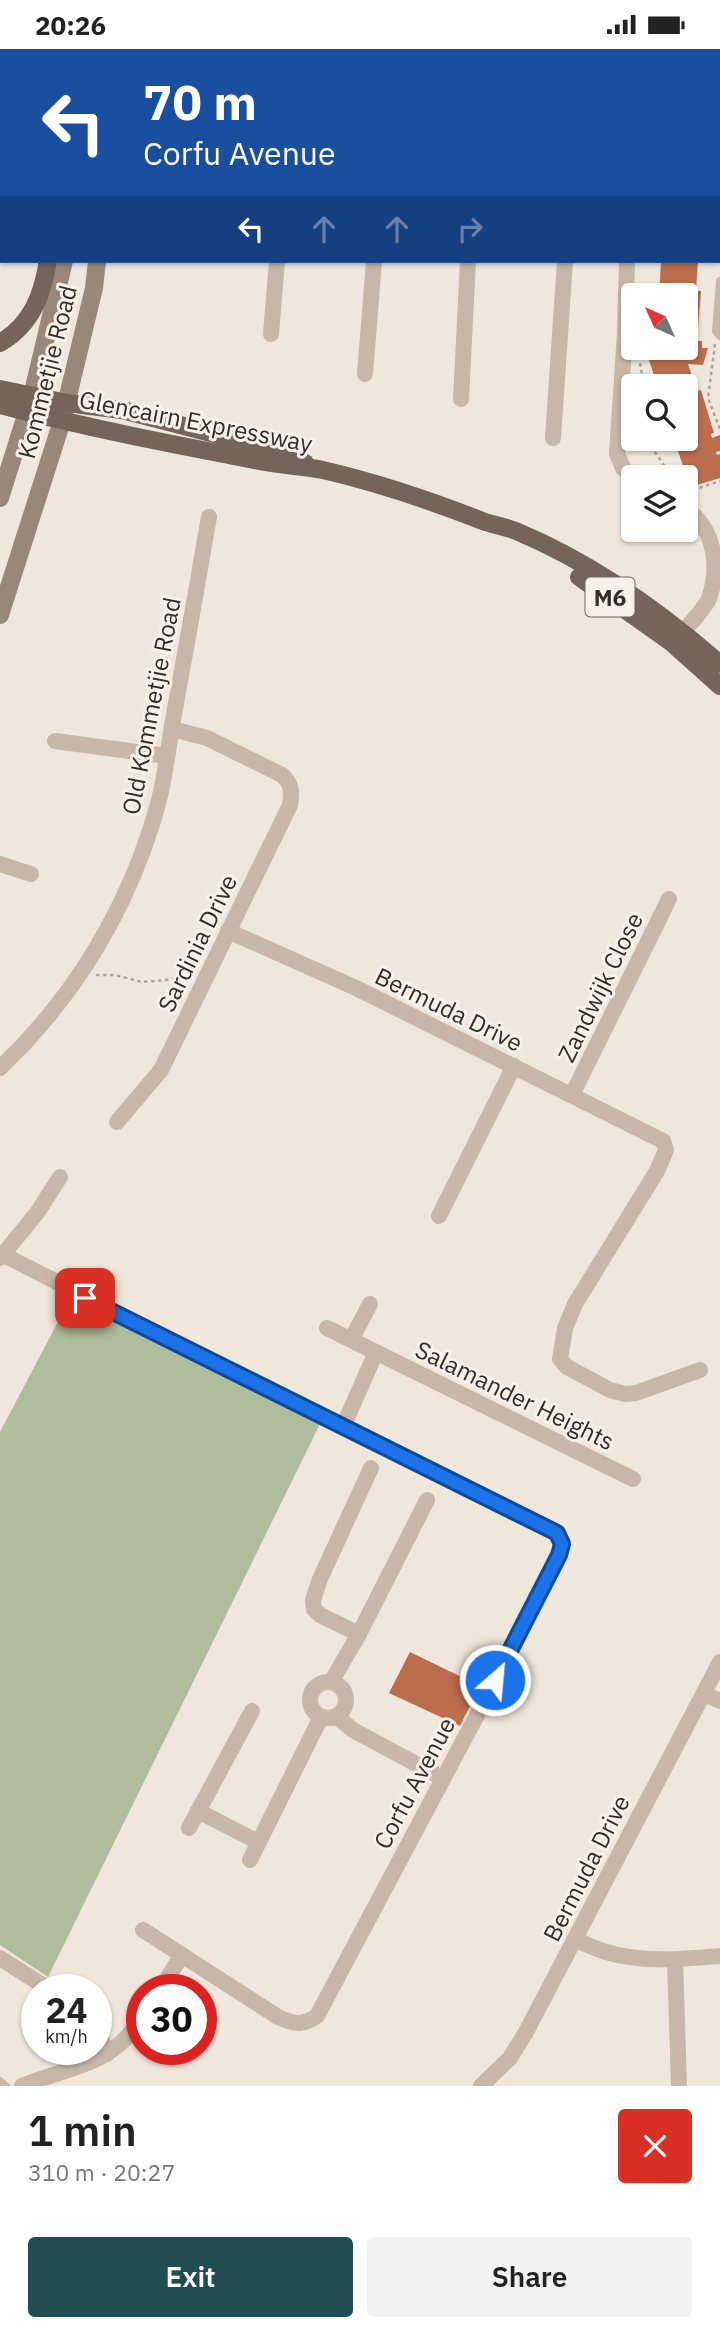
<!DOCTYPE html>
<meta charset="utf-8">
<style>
:root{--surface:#fff;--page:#f2f2f2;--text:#222;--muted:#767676;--accent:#214c51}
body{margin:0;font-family:"IBM Plex Sans",sans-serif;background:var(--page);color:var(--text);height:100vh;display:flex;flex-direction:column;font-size:26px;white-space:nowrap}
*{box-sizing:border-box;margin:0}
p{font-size:23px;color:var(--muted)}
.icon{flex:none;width:38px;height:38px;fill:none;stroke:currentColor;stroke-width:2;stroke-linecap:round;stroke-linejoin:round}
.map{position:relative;height:2037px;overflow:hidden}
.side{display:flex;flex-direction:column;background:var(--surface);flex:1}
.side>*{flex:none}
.top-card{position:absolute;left:0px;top:0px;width:721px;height:214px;box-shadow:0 2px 5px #0004;background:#1a4fa0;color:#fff;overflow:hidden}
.needle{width:46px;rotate:315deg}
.fabs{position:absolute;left:621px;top:234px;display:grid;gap:14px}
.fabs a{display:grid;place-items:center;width:77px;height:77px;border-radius:7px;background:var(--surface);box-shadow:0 2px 5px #0004;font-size:35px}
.speed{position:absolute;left:21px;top:1925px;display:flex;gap:14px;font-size:35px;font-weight:700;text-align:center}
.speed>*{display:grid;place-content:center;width:91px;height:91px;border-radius:50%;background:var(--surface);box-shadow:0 2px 5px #0004;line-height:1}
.speed small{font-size:18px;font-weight:400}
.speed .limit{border:10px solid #d22;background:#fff;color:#111}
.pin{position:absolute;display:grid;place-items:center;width:60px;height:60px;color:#fff;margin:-30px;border-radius:14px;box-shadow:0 4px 10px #0006}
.me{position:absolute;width:77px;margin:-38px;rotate:27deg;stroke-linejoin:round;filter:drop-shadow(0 0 5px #0008)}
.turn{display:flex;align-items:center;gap:24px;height:147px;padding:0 28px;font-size:32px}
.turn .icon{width:91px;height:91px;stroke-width:2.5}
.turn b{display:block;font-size:49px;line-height:60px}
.lanes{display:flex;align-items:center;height:66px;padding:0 28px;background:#0003;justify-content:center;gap:35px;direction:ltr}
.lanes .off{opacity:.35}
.round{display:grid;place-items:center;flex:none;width:74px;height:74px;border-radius:7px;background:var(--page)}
.headline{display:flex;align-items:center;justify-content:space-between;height:119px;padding:0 28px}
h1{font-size:42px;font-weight:600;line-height:52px}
.action{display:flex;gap:14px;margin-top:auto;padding:14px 28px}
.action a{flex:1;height:80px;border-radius:7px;background:var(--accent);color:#fff;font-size:28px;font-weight:600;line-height:80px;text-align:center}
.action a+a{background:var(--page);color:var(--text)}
.status{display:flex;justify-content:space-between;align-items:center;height:49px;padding:0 35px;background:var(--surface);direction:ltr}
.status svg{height:19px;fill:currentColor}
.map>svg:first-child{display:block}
.green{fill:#b0bd9c}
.building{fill:#bb6d4d}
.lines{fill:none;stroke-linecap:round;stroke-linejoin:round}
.path{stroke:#b2a293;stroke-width:2.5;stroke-dasharray:3.5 3.5;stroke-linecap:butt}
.service{stroke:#c6b7a8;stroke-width:8}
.minor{stroke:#c6b7a8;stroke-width:16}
.secondary{stroke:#99877a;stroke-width:18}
.primary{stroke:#74645a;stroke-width:18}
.route-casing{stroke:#114b97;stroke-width:18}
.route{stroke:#1a73e8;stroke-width:12}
.labels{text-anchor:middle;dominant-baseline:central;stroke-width:6;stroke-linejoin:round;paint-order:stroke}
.shield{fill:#f7f1e7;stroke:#6e6761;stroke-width:2}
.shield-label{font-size:23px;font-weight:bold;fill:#342c28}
.street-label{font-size:24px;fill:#342c28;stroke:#f7f1e7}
</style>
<div class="status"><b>20:26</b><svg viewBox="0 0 49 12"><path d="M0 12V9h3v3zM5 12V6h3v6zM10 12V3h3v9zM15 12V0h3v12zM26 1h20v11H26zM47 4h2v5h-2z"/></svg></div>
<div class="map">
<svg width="720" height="2037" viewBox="0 0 720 2037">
<rect width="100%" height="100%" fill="#efe7db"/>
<path class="green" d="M70 1250 321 1373 48 1928 0 1896V1383Z"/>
<g class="building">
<path d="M661 212H698L696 242H701L697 292H702V299H708L703 316 688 315 697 342 701 341 714 384 711 385 712 389 720 386V402L716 403 717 406 720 405V429L694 437 688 422 685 423 674 390H686V338H658L649 311 676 302V299H686V247H659Z"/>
<path d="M410 1603 480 1637 460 1677 389 1644Z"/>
</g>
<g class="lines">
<g class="path">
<path d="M245 0V2"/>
<path d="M509 2 510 0"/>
<path d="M715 295 708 349 720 380"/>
<path d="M640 314 644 338"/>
<path d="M649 390 652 399 673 429"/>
<path d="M686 439 693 441 720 432"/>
<path d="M96 926H115L142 933 190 929"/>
</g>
<g class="service">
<path d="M720 232 716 282 720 287"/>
<path d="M0 2032 6 2037"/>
</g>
<g class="minor">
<path d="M318 2V0"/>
<path d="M423 2 424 0"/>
<path d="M579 2V0"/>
<path d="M643 2 644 0"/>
<path d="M627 212 625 283 617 405 623 419 634 429"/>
<path d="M271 285 277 212"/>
<path d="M365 325 374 212"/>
<path d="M461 350 468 212"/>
<path d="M553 389 565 212"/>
<path d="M674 592C686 579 700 566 709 550 720 517 715 481 686 459"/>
<path d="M55 692 167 707"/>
<path d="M0 815 31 825"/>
<path d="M228 882 356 939 663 1092 666 1101 657 1122 575 1255 565 1279 560 1310 567 1318 610 1341 625 1345 636 1344 700 1321"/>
<path d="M0 1019C76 947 130 856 158 755 165 729 168 702 172 676 185 607 197 537 209 468"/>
<path d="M572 1046 669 850"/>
<path d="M117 1073 161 1021 290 756C292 743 292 735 282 726L207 689 172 680"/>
<path d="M439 1167 514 1017"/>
<path d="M0 1204 323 1369 555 1482C565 1494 560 1503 554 1516L485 1651 317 1967C303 1977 293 1975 278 1968L143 1881"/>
<path d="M0 1209 37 1164 60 1128"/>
<path d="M327 1279 633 1430"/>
<path d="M351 1291 370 1255"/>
<path d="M343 1378 376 1303"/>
<path d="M359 1585 320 1566 314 1560 313 1551 320 1530 371 1419"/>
<circle cx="328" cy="1651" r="18"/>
<path d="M331 1633 359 1585 427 1451"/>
<path d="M704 1645 720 1652"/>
<path d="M336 1667 353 1681 442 1729"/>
<path d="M198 1762 258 1793"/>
<path d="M189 1779 252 1662"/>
<path d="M250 1811 321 1668"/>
<path d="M576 1890C585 1895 596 1900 606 1903 642 1914 683 1910 720 1907"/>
<path d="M0 1909 50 1941"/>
<path d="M675 1911 679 2037"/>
<path d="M160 1941 182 1906"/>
<path d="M96 1976 107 2005"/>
<path d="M22 2037C72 2016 109 2019 142 1969"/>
<path d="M481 2037 510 2009 526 1983 720 1613"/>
</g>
<g class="secondary">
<path d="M99 2V0"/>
<path d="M131 2V0"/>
<path d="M0 449 32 347 64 212"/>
<path d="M0 566 62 372 94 239 97 212"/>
</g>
<g class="primary">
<path d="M0 294C32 275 42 247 48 212"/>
<path d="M0 340 67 354 122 361 277 401 305 414"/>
<path d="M0 356C87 379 176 396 265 413 284 417 304 417 323 421 379 434 432 452 485 473 495 476 506 478 516 482 590 513 660 562 720 615"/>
<path d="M579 528 672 594 720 637"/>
</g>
</g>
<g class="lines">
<g class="route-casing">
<path id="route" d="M85 1249 557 1484 562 1495 559 1506 495 1631"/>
</g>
<use href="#route" class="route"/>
</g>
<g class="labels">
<rect class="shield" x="585.5" y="528.5" width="49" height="39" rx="5"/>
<g class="shield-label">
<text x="610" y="548">M6</text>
</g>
<g class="street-label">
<text transform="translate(47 323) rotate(-76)">Kommetjie Road</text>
<text transform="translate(196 372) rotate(11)">Glencairn Expressway</text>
<text transform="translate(151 657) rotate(-79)">Old Kommetjie Road</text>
<text transform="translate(197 894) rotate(-64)">Sardinia Drive</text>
<text transform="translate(600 938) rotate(-64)">Zandwijk Close</text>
<text transform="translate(449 960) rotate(26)">Bermuda Drive</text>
<text transform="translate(515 1346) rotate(26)">Salamander Heights</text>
<text transform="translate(414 1734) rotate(-62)">Corfu Avenue</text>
<text transform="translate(586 1819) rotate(-63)">Bermuda Drive</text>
</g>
</g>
</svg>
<div class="fabs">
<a><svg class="needle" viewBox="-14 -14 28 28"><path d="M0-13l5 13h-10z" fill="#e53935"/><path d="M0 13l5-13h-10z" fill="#767676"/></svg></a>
<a><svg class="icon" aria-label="search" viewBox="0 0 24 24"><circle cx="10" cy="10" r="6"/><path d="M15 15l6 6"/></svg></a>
<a><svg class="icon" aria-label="layers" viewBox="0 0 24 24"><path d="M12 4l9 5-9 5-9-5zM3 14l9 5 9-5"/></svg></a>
</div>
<div class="speed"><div>24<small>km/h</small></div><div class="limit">30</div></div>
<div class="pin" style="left:85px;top:1249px;background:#d93025"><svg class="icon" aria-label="arrive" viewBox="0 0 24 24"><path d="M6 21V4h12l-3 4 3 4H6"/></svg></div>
<svg class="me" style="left:495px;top:1631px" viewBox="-20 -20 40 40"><circle r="17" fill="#1a73e8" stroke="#fff" stroke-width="3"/><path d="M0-11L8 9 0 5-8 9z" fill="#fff"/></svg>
<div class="top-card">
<div class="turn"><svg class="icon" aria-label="left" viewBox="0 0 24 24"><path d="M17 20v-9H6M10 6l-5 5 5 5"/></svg><div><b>70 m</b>Corfu Avenue</div></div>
<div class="lanes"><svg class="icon" aria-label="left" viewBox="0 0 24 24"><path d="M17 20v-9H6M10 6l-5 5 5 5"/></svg><svg class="icon off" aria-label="ahead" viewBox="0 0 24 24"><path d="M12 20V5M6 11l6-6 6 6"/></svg><svg class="icon off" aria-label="ahead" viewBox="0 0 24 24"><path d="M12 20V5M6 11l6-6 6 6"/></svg><svg class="icon off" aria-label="right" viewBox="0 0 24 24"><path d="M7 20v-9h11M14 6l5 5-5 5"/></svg></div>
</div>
</div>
<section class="side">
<div class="headline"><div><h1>1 min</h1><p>310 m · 20:27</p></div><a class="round" style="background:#d93025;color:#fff"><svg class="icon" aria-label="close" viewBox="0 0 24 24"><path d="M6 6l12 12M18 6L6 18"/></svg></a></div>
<div class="action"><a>Exit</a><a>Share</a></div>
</section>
